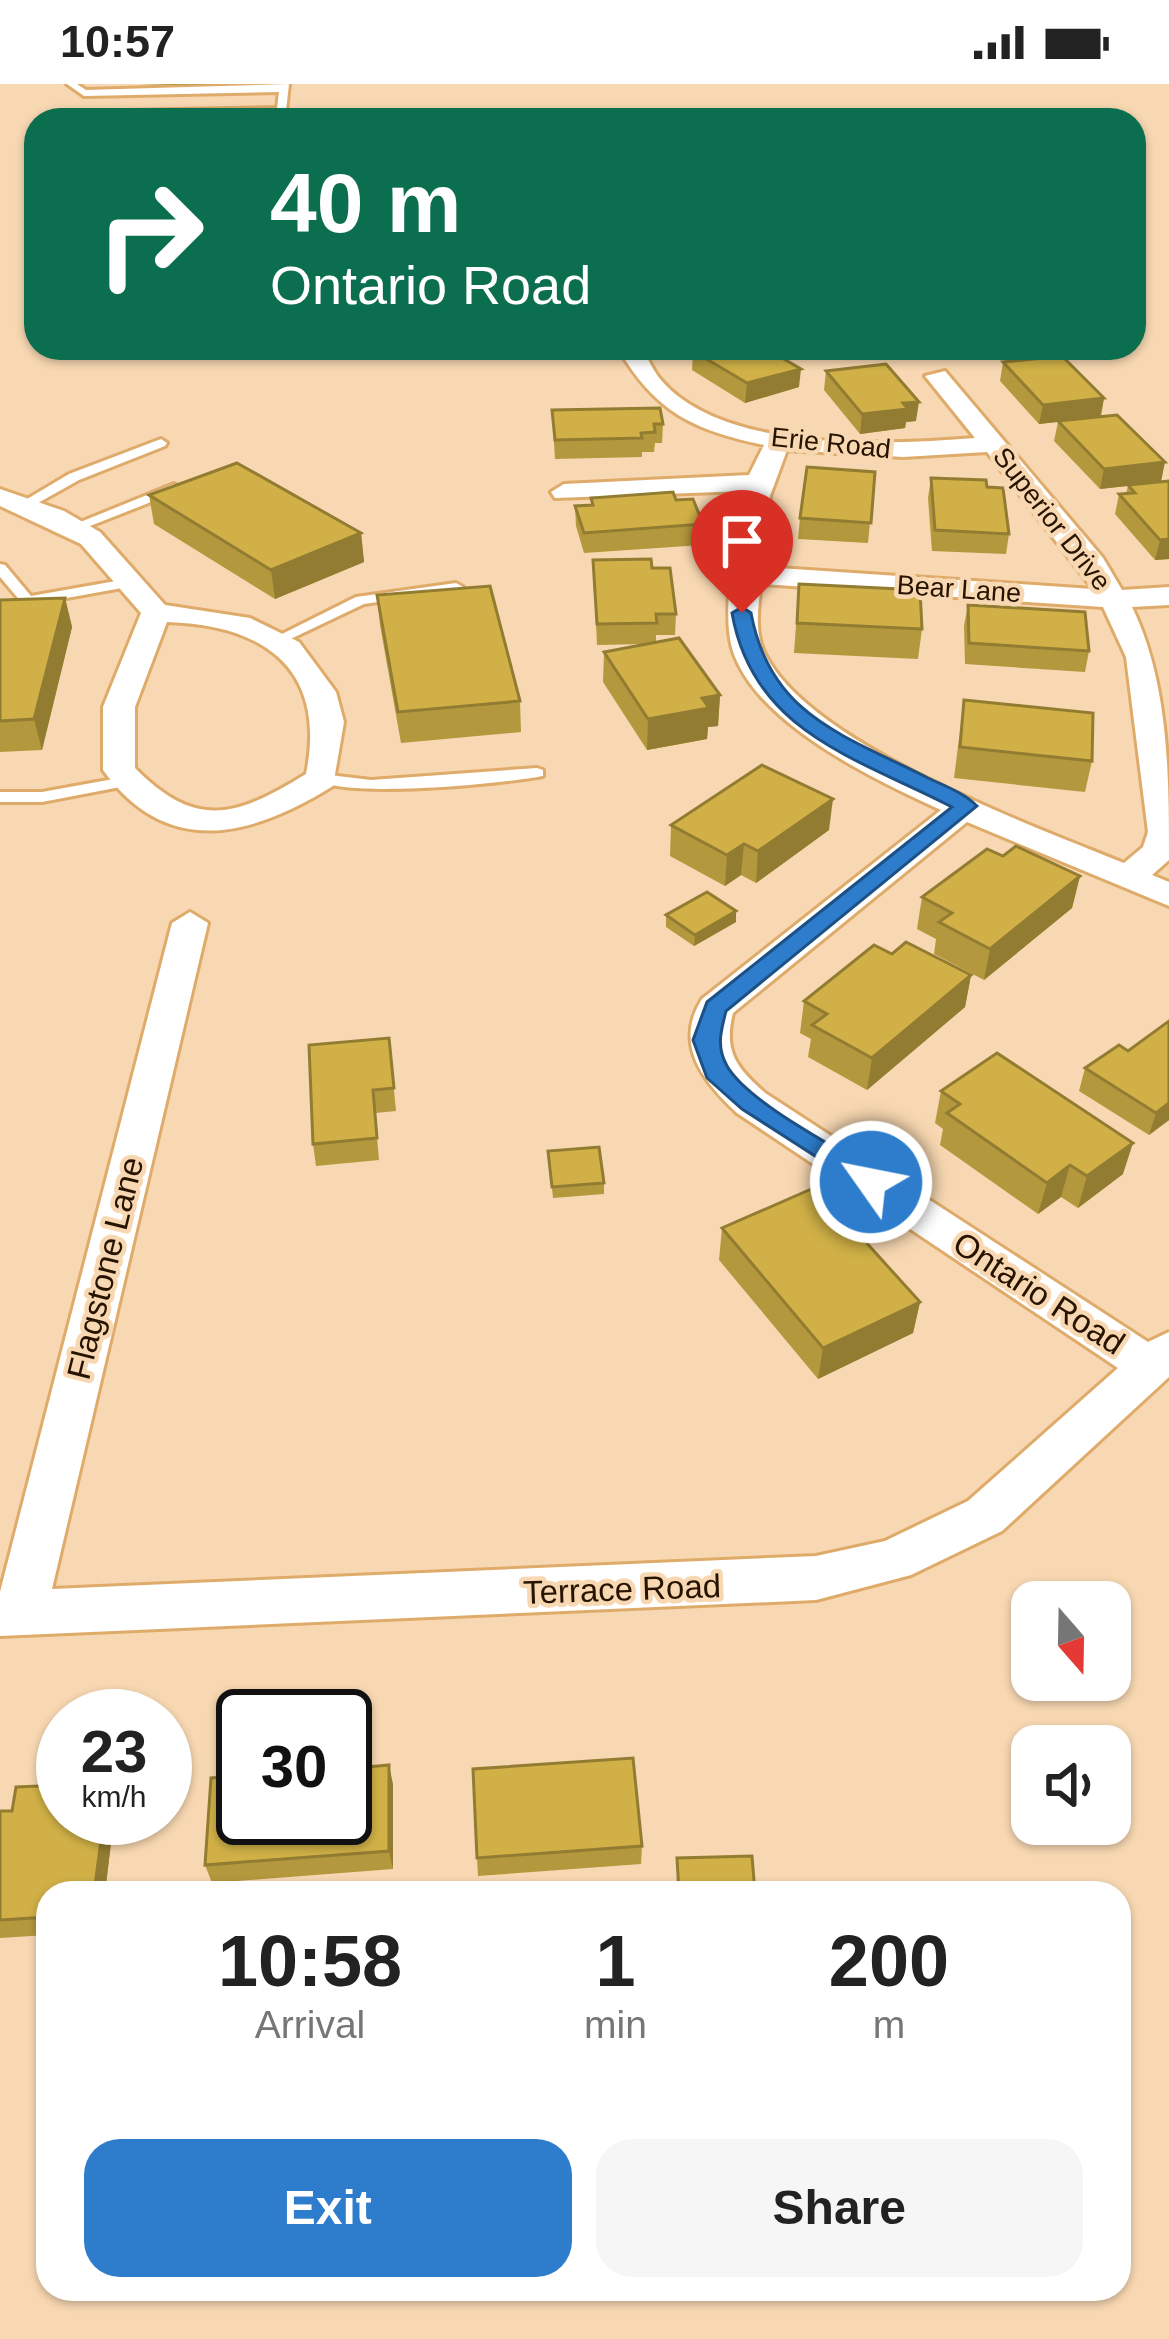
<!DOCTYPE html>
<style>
:root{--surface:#fff;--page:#f6f6f6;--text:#222;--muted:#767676;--accent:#2d7dcc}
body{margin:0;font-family:Helvetica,sans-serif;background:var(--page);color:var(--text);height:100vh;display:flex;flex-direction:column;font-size:45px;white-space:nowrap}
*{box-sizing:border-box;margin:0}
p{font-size:39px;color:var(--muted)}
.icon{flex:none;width:66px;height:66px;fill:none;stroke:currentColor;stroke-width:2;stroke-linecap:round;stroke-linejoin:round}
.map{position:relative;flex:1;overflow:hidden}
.sheet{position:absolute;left:36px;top:1797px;width:1095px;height:420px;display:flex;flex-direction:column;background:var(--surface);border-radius:36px;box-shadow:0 3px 9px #0004}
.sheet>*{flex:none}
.hud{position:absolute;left:24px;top:24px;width:1122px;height:252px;border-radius:36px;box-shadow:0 3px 9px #0004;background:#0b6e4f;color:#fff;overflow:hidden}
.needle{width:78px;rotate:160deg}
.tools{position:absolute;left:1011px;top:1497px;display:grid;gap:24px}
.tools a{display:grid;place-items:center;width:120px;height:120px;border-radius:24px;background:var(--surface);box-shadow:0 3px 9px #0004;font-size:60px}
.speed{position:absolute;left:36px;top:1605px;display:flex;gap:24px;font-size:60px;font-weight:700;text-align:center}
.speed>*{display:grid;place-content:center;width:156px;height:156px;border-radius:50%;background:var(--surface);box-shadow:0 3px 9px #0004;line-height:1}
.speed small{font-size:30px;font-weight:400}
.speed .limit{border:6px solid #111;border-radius:18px;background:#fff;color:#111}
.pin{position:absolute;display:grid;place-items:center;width:102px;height:102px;color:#fff;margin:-123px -51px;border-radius:50% 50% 50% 0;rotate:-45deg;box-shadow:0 0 12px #0007}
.pin .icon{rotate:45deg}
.me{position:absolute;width:132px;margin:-66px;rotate:303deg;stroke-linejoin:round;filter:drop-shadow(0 0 9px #0008)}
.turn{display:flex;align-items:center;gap:42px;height:252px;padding:0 48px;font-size:54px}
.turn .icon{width:156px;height:156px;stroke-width:2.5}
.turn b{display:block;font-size:84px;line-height:102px}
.eta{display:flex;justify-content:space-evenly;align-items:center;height:204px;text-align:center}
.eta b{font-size:72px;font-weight:800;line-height:84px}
.cta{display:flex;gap:24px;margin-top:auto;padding:24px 48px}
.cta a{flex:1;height:138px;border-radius:36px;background:var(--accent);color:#fff;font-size:48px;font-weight:800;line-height:138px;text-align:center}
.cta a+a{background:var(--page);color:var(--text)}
.status{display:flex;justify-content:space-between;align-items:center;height:84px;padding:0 60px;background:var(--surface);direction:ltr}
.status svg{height:33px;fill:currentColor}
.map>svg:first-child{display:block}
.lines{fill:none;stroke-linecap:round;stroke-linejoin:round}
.lane-casing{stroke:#dfab6a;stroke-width:6}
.street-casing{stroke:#dfab6a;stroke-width:6}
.lane{fill:#fff;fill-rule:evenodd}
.street{fill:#fff;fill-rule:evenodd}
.wall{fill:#b4983d}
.shaded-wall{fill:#927c32}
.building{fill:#d1b147;stroke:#927c32;stroke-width:3}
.route{fill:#2d7dcc;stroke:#1d5185;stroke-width:3}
.labels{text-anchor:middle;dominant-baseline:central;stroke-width:9;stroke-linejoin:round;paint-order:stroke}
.far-street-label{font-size:27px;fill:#261300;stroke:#f8d8b2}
.street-label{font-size:33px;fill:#261300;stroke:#f8d8b2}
</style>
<div class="status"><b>10:57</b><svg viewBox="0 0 49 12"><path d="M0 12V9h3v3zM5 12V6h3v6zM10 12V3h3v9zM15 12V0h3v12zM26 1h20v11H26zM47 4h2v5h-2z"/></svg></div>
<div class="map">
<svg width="1169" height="2255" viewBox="0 0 1169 2255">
<rect width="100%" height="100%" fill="#f8d8b2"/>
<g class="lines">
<g class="lane-casing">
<g id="lane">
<path d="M67 0H77L86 6 289 0 286 27 281 30 80 36H70L77 28 277 24 279 8 84 12Z"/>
<path d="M161 355 167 359 165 362 79 396 29 424 17 421 69 390Z"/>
<path d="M174 400 181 404 179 407 85 444 73 441Z"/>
<path d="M0 480 5 481 31 512 133 494 140 498 133 502 28 521 23 520 0 493Z"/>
<path d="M456 499 463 503 461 506 364 520 282 559 270 556 356 513Z"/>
<path d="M537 684 543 686V692C500 700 346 715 313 695L321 690 371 696Z"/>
<path d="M130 692 138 697 136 700 42 718H0V708H42Z"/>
</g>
</g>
<g class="street-casing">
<g id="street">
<path d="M618 264H642C648 274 653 287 661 296 723 369 889 361 975 354L925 292 945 287 1103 474 1122 506 1169 503V521L1132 523C1169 599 1169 691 1169 776L1152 791 1169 798V822L967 738 733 929C723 968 737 984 765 1009L1148 1258 1169 1248V1293L1002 1447 911 1491 816 1516 0 1552V1508L172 839 190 828 208 839 52 1505 816 1472 885 1457 968 1417 1118 1284 737 1029C704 998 673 961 702 915L941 726C875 696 754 639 732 564 721 525 737 446 745 407L555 414 551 408 564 400 749 391 764 361C693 346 655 328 618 264ZM787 366 903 373 987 368 1093 505 764 483 770 412ZM761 500 1103 523 1126 573 1148 748 1143 763 1124 779C1031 741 813 662 766 572 754 551 758 523 761 500Z"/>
<path d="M0 405 64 427 100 448 165 521 250 534 299 558 336 608 344 638 333 702C251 753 167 775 103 686V623L141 529 81 460 0 422ZM167 538C266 541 327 586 306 690 236 733 196 746 135 684V623Z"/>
</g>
</g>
<use href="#lane" class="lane"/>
<use href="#street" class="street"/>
</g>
<g class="wall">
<path d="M138 0H217L173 1Z"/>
<path d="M693 267 799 303 745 319 692 286Z"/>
<path d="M1003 278 1104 314 1101 333 1161 397H1169V475L1155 476 1115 430 1119 410H1126L1128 402 1100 405 1054 357 1058 338 1039 340 1000 297Z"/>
<path d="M826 287 916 337 906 338 905 344 860 350 824 306Z"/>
<path d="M552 326 663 340 662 359H655L654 368H642V373L555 375Z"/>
<path d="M875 388 868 459 798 455 800 434Z"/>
<path d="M931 394 987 403 1009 450 1006 470 932 467 928 414Z"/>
<path d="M149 411 361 449 364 478 275 515 154 440Z"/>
<path d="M591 414 676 416 703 440 702 461 584 469 576 442 575 422 591 421Z"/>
<path d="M593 476 652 484 676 530 675 551H656V558L720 611 718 642 708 643 707 655 647 666 603 598 604 568 646 560 597 561Z"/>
<path d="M799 500 922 545 918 575 794 569Z"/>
<path d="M377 511 520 617 521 648 401 659 380 541Z"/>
<path d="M65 514 72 543 42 666 0 668V516Z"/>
<path d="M968 521 1089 567 1085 588 965 580 964 542Z"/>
<path d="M964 616 1092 677 1085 708 954 694Z"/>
<path d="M671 741 829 746 756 799 741 791 725 802 670 772Z"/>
<path d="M1003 772 1080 792 1072 824 984 896 934 870 936 855 917 845 922 813Z"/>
<path d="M736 827V838L694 862 666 843V831Z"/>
<path d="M892 870 971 891 965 923 867 1006 808 973 811 955 800 949 804 917Z"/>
<path d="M1169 937V1036L1149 1051 1079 1007 1085 984 1128 967Z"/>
<path d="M389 954 396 1027 375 1029 379 1076 316 1082 313 1060Z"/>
<path d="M941 1007 1123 1090 1078 1124 1061 1113 1038 1130 940 1061 943 1045 935 1039Z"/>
<path d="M548 1067 604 1099V1110L553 1114Z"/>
<path d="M722 1144 920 1218 913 1249 818 1295 719 1176Z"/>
<path d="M393 1700V1785L212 1799 205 1781Z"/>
<path d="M0 1727H12L63 1734H114L105 1809H48V1851L0 1854Z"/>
<path d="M642 1762 641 1780 478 1792 477 1774Z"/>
</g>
<g class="shaded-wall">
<path d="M801 285 799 303 745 319 747 299Z"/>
<path d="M1104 314 1100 333 1039 340 1043 321Z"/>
<path d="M919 318 916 337 906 338 905 344 860 350 862 330 903 319Z"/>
<path d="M1165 378 1161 398 1100 405 1104 385Z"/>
<path d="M361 449 364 478 275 515 271 486Z"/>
<path d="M1169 455V475L1155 476 1160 456Z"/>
<path d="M65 514 72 543 42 666 34 635Z"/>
<path d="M720 611 718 642 708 643 707 655 647 666 648 635 702 614Z"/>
<path d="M833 715 829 746 756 799 758 767Z"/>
<path d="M744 760 741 791 725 802 727 771Z"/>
<path d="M1080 792 1072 824 984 896 990 865Z"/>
<path d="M736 827V838L694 862 695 851Z"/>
<path d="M971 891 965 923 867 1006 872 974Z"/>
<path d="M1169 1019V1036L1149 1051 1156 1029Z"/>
<path d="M1133 1059 1123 1090 1078 1124 1087 1092Z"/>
<path d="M1070 1081 1061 1113 1038 1130 1047 1099Z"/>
<path d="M920 1218 913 1249 818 1295 823 1264Z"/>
<path d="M389 1681 393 1700V1785L389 1767Z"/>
<path d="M104 1734H114L105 1809H94Z"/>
</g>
<g class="building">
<path d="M705 264H765L801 285 747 299 693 267Z"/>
<path d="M1062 272 1104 314 1043 321 1003 278Z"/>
<path d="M886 280 919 318 903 319 908 325 862 330 826 287Z"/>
<path d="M660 324 663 340H654L655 348 641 349 642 354 555 356 552 326Z"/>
<path d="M1117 331 1165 378 1104 385 1058 337Z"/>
<path d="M237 379 361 449 271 486 149 411Z"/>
<path d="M807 383 875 388 871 439 800 434Z"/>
<path d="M931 394 986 396 987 403 1003 404 1009 450 935 446Z"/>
<path d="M1169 397V455L1160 456 1119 410 1135 409 1128 401Z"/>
<path d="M673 408 676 416 693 415 703 440 584 449 575 422 593 421 591 414Z"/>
<path d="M651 475 652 484H670L676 530H656L657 539 597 540 593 476Z"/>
<path d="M799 500 920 506 922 545 797 539Z"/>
<path d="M490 502 520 617 398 628 377 511Z"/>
<path d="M65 514 34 635 0 637V516Z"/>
<path d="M968 521 1085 528 1089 567 969 559Z"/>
<path d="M679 554 720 611 702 614 709 624 648 635 604 568Z"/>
<path d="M964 616 1093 629 1092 677 960 663Z"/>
<path d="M762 681 833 715 758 767 744 760 727 771 671 741Z"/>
<path d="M1016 762 1080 792 990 865 939 838 952 829 922 813 987 765 1003 772Z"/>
<path d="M707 808 736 827 695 851 666 831Z"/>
<path d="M906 858 971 891 872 974 812 941 827 930 804 917 874 861 892 870Z"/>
<path d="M1169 937V1019L1156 1029 1085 984 1119 961 1128 967Z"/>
<path d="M389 954 394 1004 373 1006 377 1054 313 1060 309 961Z"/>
<path d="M997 969 1133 1059 1087 1092 1070 1081 1047 1099 947 1029 960 1020 941 1007Z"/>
<path d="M599 1063 604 1099 552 1103 548 1067Z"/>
<path d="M816 1103 920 1218 823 1264 722 1144Z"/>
<path d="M633 1674 642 1762 477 1774 473 1685Z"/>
<path d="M389 1681V1767L205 1781 211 1694 243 1692V1734H345V1685Z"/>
<path d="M63 1701V1734H104L94 1809H48V1833L0 1836V1727H12L16 1703Z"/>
<path d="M752 1772 755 1809H679L677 1774Z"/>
</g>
<path class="route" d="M742 523 751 529C770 632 844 651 928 694 945 702 964 709 977 722L726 927C721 947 716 962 727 982 749 1020 842 1066 881 1091L885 1098 871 1108 742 1025 707 994 693 956 707 918 952 723C855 673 753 648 732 529Z"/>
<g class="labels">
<g class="far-street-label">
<text transform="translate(831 359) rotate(6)">Erie Road</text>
<text transform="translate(1052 435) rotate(52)">Superior Drive</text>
<text transform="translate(959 505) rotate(4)">Bear Lane</text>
</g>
<g class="street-label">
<text transform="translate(105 1184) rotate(-76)">Flagstone Lane</text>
<text transform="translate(1039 1209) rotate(33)">Ontario Road</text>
<text transform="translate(622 1505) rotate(-2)">Terrace Road</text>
</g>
</g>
</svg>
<div class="tools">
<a><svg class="needle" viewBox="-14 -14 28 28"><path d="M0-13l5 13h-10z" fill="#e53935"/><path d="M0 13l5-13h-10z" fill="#767676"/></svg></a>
<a><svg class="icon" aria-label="sound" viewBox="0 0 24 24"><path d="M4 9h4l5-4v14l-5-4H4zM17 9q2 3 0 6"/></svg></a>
</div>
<div class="speed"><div>23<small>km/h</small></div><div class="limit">30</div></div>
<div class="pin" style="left:742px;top:529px;background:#d93025"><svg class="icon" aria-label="arrive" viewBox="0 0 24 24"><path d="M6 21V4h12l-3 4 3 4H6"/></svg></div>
<svg class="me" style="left:871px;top:1098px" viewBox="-20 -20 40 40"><circle r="17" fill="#2d7dcc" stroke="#fff" stroke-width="3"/><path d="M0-11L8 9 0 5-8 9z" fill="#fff"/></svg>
<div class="hud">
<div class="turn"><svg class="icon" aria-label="right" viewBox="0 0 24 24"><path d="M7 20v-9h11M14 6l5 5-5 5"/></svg><div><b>40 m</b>Ontario Road</div></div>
</div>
<section class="sheet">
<div class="eta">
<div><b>10:58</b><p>Arrival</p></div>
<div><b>1</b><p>min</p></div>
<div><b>200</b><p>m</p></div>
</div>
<div class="cta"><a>Exit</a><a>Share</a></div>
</section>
</div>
